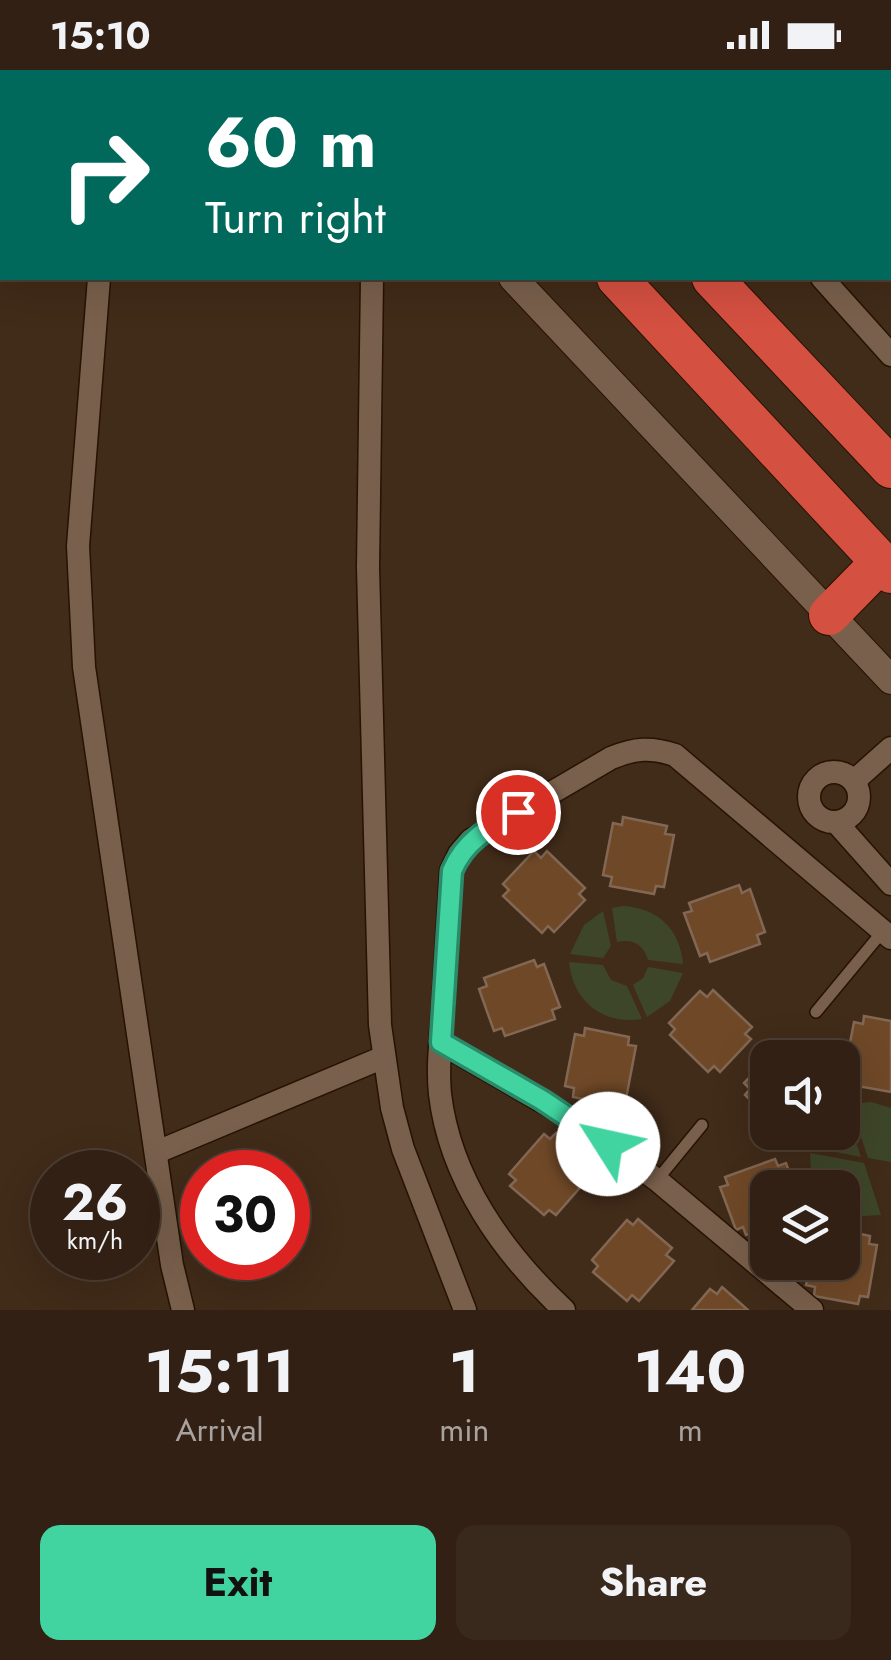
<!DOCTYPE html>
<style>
:root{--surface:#312013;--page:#39281c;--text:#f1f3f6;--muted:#a8a3a0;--line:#4c3e33;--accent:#41d4a1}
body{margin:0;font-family:Jost,sans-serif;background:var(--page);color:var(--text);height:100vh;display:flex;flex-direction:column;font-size:38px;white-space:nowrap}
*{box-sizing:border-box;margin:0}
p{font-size:32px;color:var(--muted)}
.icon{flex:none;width:55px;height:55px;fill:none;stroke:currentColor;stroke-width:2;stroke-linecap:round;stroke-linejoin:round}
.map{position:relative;height:1240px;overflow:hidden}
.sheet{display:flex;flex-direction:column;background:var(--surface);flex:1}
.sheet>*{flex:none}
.banner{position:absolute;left:0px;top:0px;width:892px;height:210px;box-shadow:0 10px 40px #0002,0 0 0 2px var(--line);background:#00695c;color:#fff;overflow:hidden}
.buttons{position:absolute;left:750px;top:970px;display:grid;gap:20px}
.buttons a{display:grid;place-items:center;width:110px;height:110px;border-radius:20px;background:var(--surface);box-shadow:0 10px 40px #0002,0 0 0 2px var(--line);font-size:50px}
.speed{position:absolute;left:30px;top:1080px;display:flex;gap:20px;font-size:50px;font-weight:700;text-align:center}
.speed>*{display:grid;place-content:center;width:130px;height:130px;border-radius:50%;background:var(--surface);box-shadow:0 10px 40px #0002,0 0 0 2px var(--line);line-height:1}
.speed small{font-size:25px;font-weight:400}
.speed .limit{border:15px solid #d22;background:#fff;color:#111}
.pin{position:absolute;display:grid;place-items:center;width:85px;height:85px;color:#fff;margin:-42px;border:5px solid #fff;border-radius:50%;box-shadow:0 2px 10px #0007}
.me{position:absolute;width:110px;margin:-55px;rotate:305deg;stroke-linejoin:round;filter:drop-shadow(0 0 8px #0008)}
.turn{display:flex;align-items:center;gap:35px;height:210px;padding:0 40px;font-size:45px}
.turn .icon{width:130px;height:130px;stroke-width:2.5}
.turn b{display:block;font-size:70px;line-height:85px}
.eta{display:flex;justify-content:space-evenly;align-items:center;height:170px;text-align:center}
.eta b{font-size:60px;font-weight:700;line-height:70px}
.action{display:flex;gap:20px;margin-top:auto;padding:20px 40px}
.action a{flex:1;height:115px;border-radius:20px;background:var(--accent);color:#111;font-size:40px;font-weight:700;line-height:115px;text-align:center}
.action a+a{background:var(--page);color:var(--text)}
.status{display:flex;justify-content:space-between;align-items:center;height:70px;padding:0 50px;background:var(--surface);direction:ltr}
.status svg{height:28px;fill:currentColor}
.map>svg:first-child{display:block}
.green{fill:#3e4629}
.building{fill:#6f4827;stroke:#826854;stroke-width:2.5}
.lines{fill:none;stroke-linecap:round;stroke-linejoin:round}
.service-casing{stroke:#271302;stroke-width:14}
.minor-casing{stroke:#271302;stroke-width:25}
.tertiary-casing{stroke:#271302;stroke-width:30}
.motorway-casing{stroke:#271302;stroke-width:42}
.service{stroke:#79604c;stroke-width:11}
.minor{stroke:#79604c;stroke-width:22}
.tertiary{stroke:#79604c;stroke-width:28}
.motorway{stroke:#d45041;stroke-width:40}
.route-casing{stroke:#2a8a69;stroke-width:25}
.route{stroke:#41d4a1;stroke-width:18}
</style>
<div class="status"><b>15:10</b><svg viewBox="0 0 49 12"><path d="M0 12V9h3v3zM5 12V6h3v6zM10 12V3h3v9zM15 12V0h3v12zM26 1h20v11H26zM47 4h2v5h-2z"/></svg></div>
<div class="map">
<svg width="891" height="1240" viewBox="0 0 891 1240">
<rect width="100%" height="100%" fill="#412b19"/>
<g class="green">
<path d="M623 836C658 838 680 859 683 894L648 890C644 875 633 868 617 872L612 838Z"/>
<path d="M603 841 611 876 603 888 570 884 584 855Z"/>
<path d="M569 892 603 895 611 910 627 916 642 949C602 955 573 931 569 892Z"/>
<path d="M648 897 683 903 670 931 647 947 633 915 643 908Z"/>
<path d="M871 1032 891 1038V1092L868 1088 850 1034Z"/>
<path d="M843 1037H844L861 1087 811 1077 817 1063 842 1062Z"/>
<path d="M810 1083 864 1093 881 1145 864 1146 843 1140 842 1118 818 1117 811 1100Z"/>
</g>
<g class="building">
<path d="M623 747 667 756 665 764 674 765 664 817 656 816 654 824 610 816 612 807 603 805 613 753 622 755Z"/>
<path d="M534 781 541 788 547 781 585 818 579 824 585 830 554 862 548 856 542 863 503 826 509 820 503 814Z"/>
<path d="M739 815 742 823 750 819 765 862 757 865 760 874 710 892 707 883 700 886 684 843 692 841 689 833Z"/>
<path d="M534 890 537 897 544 894 560 937 552 940 555 949 505 966 502 958 494 961 479 919 487 916 484 908Z"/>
<path d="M713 920 752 957 745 964 751 969 720 1002 714 996 708 1002 670 965 675 959 669 953 700 921 707 927Z"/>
<path d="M864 946 891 951V1022L852 1015 853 1006 844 1004 854 952 863 954Z"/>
<path d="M585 958 629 967 628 975 636 976 626 1029 618 1027 617 1036 573 1027 574 1018 565 1016 575 964 584 966Z"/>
<path d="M768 988V1047L745 1025 750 1019 744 1013Z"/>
<path d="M556 1063 589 1092 583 1099 591 1105 556 1145 549 1140 544 1145 510 1116 516 1110 509 1104 544 1064 550 1069Z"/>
<path d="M775 1089 778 1096 786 1093 795 1118H768V1158L746 1165 743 1157 736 1160 720 1117 728 1115 725 1107Z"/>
<path d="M638 1149 672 1178 666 1185 674 1191 639 1231 632 1225 627 1231 593 1202 598 1196 592 1190 627 1150 633 1155Z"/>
<path d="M842 1160 870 1166 869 1174 877 1175 868 1227 860 1226 858 1234 814 1226 815 1217 806 1215 811 1192H842Z"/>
<path d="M722 1217 748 1240H692L710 1219 717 1224Z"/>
</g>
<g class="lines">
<g class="service-casing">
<g id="service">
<path d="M816 942 883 861"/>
<path d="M657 1110 702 1055"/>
</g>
</g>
<g class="minor-casing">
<g id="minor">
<path d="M876 0 879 2"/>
<path d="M117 2V0"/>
<path d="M592 2 593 0"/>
<path d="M723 2 726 0"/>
<path d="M890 15 891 16"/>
<path d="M99 208 78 476 84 597 172 1195 183 1240"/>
<path d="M372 208 368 497 380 955 392 1038 403 1079 465 1240"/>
<path d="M822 208 891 285"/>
<circle cx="834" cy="727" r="25"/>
<path d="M854 711 891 678"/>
<path d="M836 752 891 814"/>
<path d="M441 973 576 1051 657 1110 812 1240"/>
<path d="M157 1082 384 987"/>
<path d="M564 1240C503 1183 450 1109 440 1024 437 996 441 967 443 939 446 893 448 847 451 801L459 784 471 770 611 688C635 678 651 677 675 685L891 868"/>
</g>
</g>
<g class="tertiary-casing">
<g id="tertiary">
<path d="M323 0 325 2"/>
<path d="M513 208 891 610"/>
</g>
</g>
<g class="motorway-casing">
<g id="motorway">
<path d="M431 0 434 2"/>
<path d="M521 0 523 2"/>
<path d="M617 208 891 503"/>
<path d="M712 208 891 398"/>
<path d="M829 545 881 492"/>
</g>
</g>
<use href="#service" class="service"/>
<use href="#minor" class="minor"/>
<use href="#tertiary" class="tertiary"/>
<use href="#motorway" class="motorway"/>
</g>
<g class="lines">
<g class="route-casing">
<path id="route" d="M518 742C489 758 465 770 452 801L441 972 542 1030 608 1074"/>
</g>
<use href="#route" class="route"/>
</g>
</svg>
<div class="buttons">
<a><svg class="icon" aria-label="sound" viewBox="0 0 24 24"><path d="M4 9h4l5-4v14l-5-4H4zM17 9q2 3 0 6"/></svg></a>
<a><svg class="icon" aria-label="layers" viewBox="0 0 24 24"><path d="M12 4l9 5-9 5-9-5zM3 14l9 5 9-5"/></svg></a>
</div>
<div class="speed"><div>26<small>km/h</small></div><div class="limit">30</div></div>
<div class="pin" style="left:518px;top:742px;background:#d93025"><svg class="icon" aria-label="arrive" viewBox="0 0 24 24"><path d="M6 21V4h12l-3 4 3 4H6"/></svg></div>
<svg class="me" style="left:608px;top:1074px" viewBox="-20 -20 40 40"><circle r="19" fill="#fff"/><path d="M0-13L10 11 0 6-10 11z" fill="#41d4a1"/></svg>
<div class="banner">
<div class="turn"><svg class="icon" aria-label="right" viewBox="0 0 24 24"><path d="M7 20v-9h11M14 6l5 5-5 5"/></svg><div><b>60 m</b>Turn right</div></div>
</div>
</div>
<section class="sheet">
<div class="eta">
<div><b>15:11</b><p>Arrival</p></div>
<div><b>1</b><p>min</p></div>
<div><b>140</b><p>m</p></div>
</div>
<div class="action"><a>Exit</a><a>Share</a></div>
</section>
